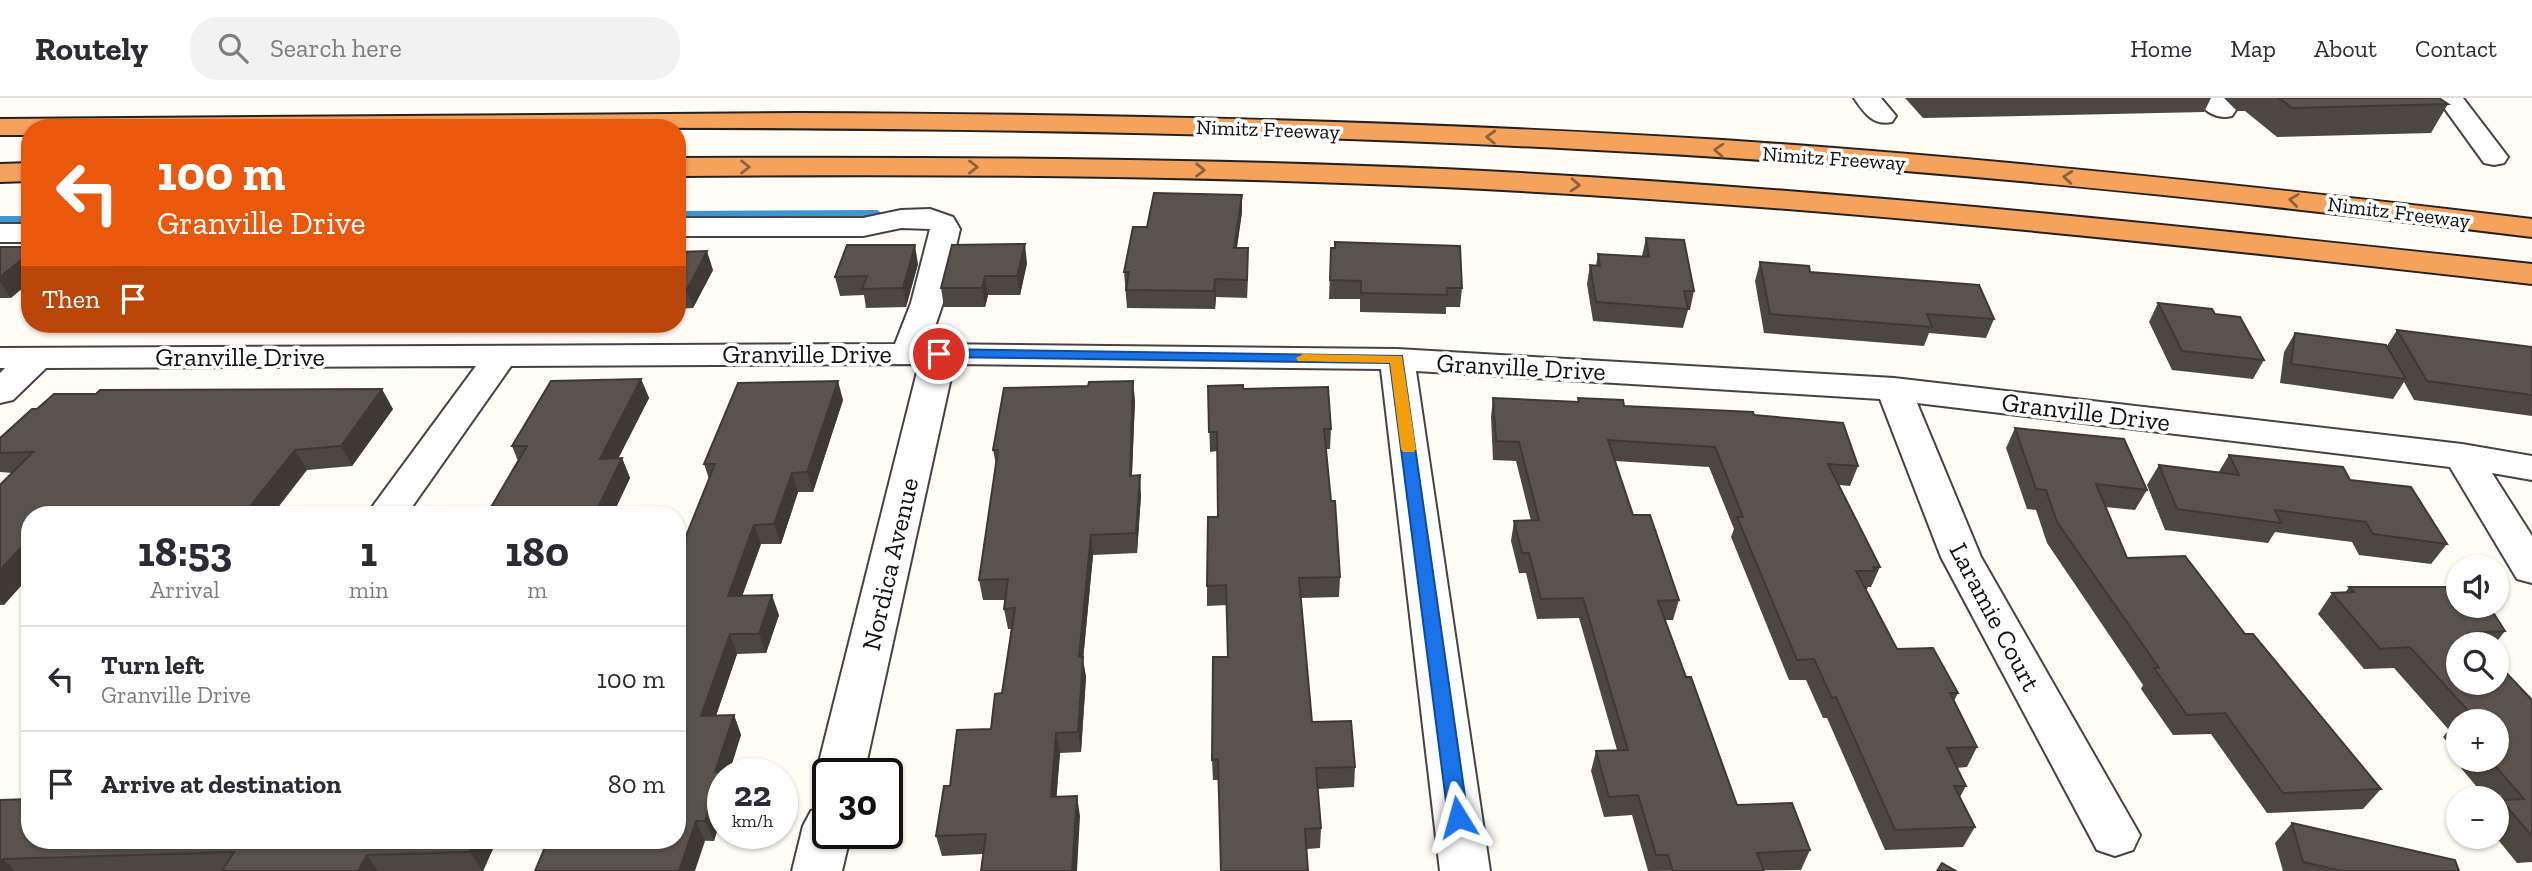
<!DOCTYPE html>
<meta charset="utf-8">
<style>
:root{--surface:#fff;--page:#f2f2f3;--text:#2b2b33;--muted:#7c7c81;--line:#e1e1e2}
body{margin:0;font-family:"Zilla Slab",serif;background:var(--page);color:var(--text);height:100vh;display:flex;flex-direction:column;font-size:26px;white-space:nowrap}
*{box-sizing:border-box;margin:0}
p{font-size:23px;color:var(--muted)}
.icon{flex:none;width:38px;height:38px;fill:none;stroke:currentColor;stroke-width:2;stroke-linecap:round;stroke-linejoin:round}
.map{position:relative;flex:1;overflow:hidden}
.drawer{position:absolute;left:21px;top:408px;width:665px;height:343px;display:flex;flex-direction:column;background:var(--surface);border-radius:28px;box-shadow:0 2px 5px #0004}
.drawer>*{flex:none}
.hud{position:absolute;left:21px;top:21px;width:665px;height:214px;border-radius:28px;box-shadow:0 2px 5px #0004;background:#ea580c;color:#fff;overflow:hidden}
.buttons{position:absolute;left:2446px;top:457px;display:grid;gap:14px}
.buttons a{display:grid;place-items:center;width:63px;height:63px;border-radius:50%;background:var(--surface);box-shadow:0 2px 5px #0004;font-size:35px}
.speed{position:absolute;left:707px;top:660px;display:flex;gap:14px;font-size:35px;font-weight:700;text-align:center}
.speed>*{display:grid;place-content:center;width:91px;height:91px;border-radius:50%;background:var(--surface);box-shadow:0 2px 5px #0004;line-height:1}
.speed small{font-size:18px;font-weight:400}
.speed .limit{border:4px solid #111;border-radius:10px;background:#fff;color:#111}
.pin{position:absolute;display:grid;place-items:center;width:60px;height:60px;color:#fff;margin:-30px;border:4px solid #fff;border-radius:50%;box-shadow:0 2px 7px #0007}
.me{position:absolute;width:77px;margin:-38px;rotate:352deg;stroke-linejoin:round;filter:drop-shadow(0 0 5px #0008)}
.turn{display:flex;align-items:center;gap:24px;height:147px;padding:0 21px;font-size:32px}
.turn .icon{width:91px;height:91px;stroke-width:2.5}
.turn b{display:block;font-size:49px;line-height:60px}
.then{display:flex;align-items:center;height:66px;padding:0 21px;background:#0003;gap:14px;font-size:26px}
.eta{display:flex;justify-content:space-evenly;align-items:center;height:119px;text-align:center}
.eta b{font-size:42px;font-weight:800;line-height:49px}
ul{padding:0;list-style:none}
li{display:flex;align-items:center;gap:21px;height:105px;padding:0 21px;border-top:2px solid var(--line)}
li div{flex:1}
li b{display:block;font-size:26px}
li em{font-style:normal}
header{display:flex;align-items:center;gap:42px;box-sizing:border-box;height:98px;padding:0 35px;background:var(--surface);border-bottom:2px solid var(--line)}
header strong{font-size:33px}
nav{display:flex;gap:38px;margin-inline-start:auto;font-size:24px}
.search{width:490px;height:63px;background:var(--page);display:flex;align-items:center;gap:18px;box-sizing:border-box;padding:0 24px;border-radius:28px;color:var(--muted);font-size:26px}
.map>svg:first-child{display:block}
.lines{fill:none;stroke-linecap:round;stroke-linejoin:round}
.stream{stroke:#3f96cf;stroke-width:10}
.minor-casing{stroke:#444;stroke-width:4}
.highway-casing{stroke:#222;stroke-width:4}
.minor{fill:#fff;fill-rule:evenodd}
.highway{fill:#f5a25d;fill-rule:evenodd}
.wall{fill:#4d4742}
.shaded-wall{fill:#3f3936}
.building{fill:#5a524d;stroke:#3f3936;stroke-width:2}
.oneway{stroke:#8e613b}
.route{fill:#1a73e8;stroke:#114b97;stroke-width:2}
.slow{fill:#f59e0b}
.labels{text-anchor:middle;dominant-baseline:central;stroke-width:7;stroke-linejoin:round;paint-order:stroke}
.far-street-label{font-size:21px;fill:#111;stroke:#fff}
.street-label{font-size:26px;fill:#111;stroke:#fff}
</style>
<header>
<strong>Routely</strong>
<div class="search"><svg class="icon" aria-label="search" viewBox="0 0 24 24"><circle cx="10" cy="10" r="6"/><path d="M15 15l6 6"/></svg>Search here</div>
<nav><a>Home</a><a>Map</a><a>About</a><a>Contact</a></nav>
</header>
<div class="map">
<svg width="2532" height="773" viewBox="0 0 2532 773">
<rect width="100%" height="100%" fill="#fffdf5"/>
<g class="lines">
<g class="stream">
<path d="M677 118 876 117"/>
<path d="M0 123H30"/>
</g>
<g class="minor-casing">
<g id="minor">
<path d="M1854 0H1881L1896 18 1892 24C1873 28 1864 15 1854 0Z"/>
<path d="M2195 0H2224L2236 12 2232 18C2216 22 2204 13 2195 0Z"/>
<path d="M2437 0H2463L2508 59 2504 65 2494 67 2484 65Z"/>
<path d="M930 111 953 119 960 131 943 205 929 246 1397 251 1894 280 2462 346 2532 358V382L2492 375 2532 438V485L2517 481 2450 369 1917 305 1981 459 2140 737 2133 752 2115 758 2097 752 1941 459 1880 301 1416 273 1490 773H1440L1381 271 954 266 864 676H828V691L823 690 816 676 919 266 511 268 407 416H367L476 268 46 270 13 302 0 305V275L5 270H0V250L895 246 911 205 930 131 901 130 863 138H677V120H863L901 112Z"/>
<rect x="0" y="126" width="30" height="18"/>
<path d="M828 707V735H851L842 773H792L803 728 811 713Z"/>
</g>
</g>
<g class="highway-casing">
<g id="highway">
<path d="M797 15C1106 16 1415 23 1723 42 1993 60 2263 89 2532 121V139C2215 100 1897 67 1578 51 1061 24 547 30 30 30V37H0V21Z"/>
<path d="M677 60C933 59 1188 60 1443 71 1807 88 2170 127 2532 166V186C2170 145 1807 106 1443 89 1188 77 933 76 677 78Z"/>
<path d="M30 65V83L0 84V66Z"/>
</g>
</g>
<use href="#minor" class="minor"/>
<use href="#highway" class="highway"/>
</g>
<g class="wall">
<path d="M1905 0H2211L2204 14 1923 20Z"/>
<path d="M2226 0H2439L2448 6 2431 35 2277 39 2245 13H2238Z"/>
<path d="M1242 114 1237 150 1248 168 1247 200 1216 199 1215 211 1127 210 1124 174 1147 129Z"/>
<path d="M1646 140 1694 193 1690 212H1688L1683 230 1593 223 1587 186 1590 167H1596L1598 156 1642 158Z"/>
<path d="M0 149 11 200H0Z"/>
<path d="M1331 150 1462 190 1460 209H1446V216L1360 214V201H1329Z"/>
<path d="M677 154 713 172 693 210 677 211Z"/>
<path d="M1760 164 1810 174 1994 221 1986 240 1929 235 1924 248 1764 235 1755 183Z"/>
<path d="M1027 165 1020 197H988L985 209H944L941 190Z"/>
<path d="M918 166 906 209 866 210 864 197 840 198 835 179Z"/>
<path d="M2158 205 2215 216 2264 262 2253 281 2172 272 2149 224Z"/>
<path d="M2397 232 2532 249V318L2414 302 2404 284 2393 301 2280 285 2284 254 2295 235 2387 248Z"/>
<path d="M641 281 649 300 618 360H622L630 380 613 416H487L518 363 512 348Z"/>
<path d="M1208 288 1243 291 1331 331 1330 351H1326L1331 403 1340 479 1339 499 1301 500 1312 624 1355 669 1354 689 1318 691 1321 730 1320 750 1307 751 1219 682H1213L1212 662 1228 559 1227 507 1207 508V488L1218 419 1217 353 1210 354Z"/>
<path d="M1493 300 1578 304V300L1624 308 1754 317 1858 368 1850 388 1839 387 1880 469 1871 489H1868L1866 493 1897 551 1958 595 1954 603 1977 649 1967 669 1956 670 1966 688 1960 699 1975 729 1963 749 1885 752 1827 620H1823L1806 582H1789L1731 439 1734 431 1709 369 1615 363 1633 417 1679 502 1673 522H1665L1686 579 1737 707 1810 752 1801 772 1648 773 1632 717 1604 719 1591 673 1596 653 1617 652 1579 520 1537 521 1526 475H1519L1511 443 1514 423H1531L1516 363 1493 362 1491 319Z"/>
<path d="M843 302 813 394H798L781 446H761L742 498 779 517 766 555 737 556 716 618 734 617 741 637 723 676V713L714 743 677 742 684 443 709 381 704 366Z"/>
<path d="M1135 302 1132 377 1141 397 1137 455 1093 457 1083 562 1086 579 1081 654 1060 655 1056 699 1080 718 983 756 942 758 936 738 950 688 991 631 1002 595 1011 531H1008L1004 511 1005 502H983L979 482 996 366 993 352Z"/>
<path d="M393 311 352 368 307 372 30 416 4 507H0V387L13 375 0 374V340Z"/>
<path d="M2015 330 2147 392 2135 412 2105 409 2127 460 2245 536 2381 691 2363 711 2267 715 2211 636 2173 637 2141 591 2143 587 2047 445 2036 412 2027 411 2006 350Z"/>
<path d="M2229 357 2350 382 2447 446 2431 466 2359 457 2352 444 2275 434 2268 445 2165 432 2147 387 2159 367 2218 375Z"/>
<path d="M2349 489 2505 533 2495 546H2459L2532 602V764L2517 765 2495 738H2497V700H2486L2461 670 2466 666 2462 662H2497V623H2459V658L2443 639 2449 632 2394 570 2364 571 2318 516 2332 495H2345Z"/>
<path d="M0 702 497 742 483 773H0Z"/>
<path d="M2292 725 2459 773H2283L2275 745Z"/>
</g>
<g class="shaded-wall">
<path d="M1242 97V114L1234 167V150Z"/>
<path d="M1025 146 1027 165 1020 197 1017 178Z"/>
<path d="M915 147 918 166 906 209 903 190Z"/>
<path d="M1248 150V168L1247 200V182Z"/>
<path d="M707 153 713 172 693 210 687 192Z"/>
<path d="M30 155V184L11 200 0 184V179Z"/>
<path d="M985 178 988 197 985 209 982 190Z"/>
<path d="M1215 181 1216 199 1215 211 1214 193Z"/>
<path d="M641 281 649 300 608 381 600 361Z"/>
<path d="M838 283 843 302 813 394 807 374Z"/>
<path d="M1133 283 1135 302 1131 398 1130 378Z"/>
<path d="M382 291 393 311 352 368 341 348Z"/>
<path d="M295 352 307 372 273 416H244Z"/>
<path d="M622 360 630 380 613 416H599L597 412Z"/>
<path d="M792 375 798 394 781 446 774 426Z"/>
<path d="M1140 377 1141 397 1137 455 1136 435Z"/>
<path d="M754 427 761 446 735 518 728 498Z"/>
<path d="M1091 437 1093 457 1083 562 1086 579 1081 654 1078 634 1079 559Z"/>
<path d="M30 440V478L4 507 0 502V472Z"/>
<path d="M772 497 779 517 766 555 759 536Z"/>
<path d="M730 536 737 556 709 638 701 618Z"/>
<path d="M734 617 741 637 729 676H723V713L714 743 705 723 715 674Z"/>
<path d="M1056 635 1060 655 1055 719 1051 699Z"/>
<path d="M1077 698 1080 718 1077 773H1072Z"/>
<path d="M696 723 705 743 695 773H679Z"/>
<path d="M475 742H497L483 773 470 754Z"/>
<path d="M367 757 378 773H358Z"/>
<path d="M3 761 15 773H0V765Z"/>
</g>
<g class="building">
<path d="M2279 0H2439L2448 6 2292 10Z"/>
<path d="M1154 95 1242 97 1234 150H1248L1247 182 1215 181 1214 193 1126 192 1129 174H1124L1133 129H1147Z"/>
<path d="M1646 140 1684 142 1694 193H1684L1688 211 1596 204 1590 167 1600 168 1598 156 1649 159Z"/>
<path d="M1335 144 1460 148 1462 190H1447V197L1361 195V183L1330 182 1331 150H1335Z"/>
<path d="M1025 146 1017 178H985L982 190H941L952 147Z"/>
<path d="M847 147H915L903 190 862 191 867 178 835 179Z"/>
<path d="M0 149H30V155L0 179Z"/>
<path d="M707 153 687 192H677V154Z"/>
<path d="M1760 164 1809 168 1810 174 1979 187 1994 221 1927 216 1932 229 1770 216Z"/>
<path d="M2158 205 2212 211 2215 216 2240 219 2264 262 2182 253Z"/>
<path d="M2397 232 2532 249V297L2427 283Z"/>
<path d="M2295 235 2386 247 2406 281 2291 266Z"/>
<path d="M641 281 600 361 622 360 597 412 571 413 570 416H487L527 348H512L551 283Z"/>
<path d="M838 283 807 374 792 375 774 426 754 427 728 498 772 497 759 536H730L701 618 734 617 715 674 721 673 705 723H696L679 773H535L548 742H677V444L684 443 715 366H704L738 285Z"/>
<path d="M1133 283 1130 378 1140 377 1136 435 1091 437 1079 559H1083L1078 634 1056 635 1051 699 1077 698 1072 773H981L986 736 936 738 944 688H950L957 632 991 631 995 596 1002 595 1015 510 1004 511 1008 481 979 482 998 352H993L1004 290 1088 288 1089 284Z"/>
<path d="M1243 287V291L1328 289 1331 331H1324L1331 403H1335L1340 479 1299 480 1312 624 1351 623 1355 669 1316 670 1321 730 1305 731 1308 773H1221L1218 661 1212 662 1213 559H1228L1226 487 1207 488 1208 419H1218L1217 334H1209L1208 288Z"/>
<path d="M382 291 341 348 295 352 244 416H30V440L0 472V387L33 354 0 355V340L32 311H37L54 296H96L100 292Z"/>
<path d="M1493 300 1579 304 1578 300 1623 302 1624 308 1753 314 1754 317 1843 325 1858 368 1828 366 1880 469H1873L1875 473H1856L1897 551 1933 550 1958 595H1950L1977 649 1947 650 1966 688H1954L1975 729 1895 732 1836 599 1832 600 1814 561 1797 562 1737 419H1743L1715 349 1608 342 1633 417H1650L1679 502 1658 503 1686 579H1691L1737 707 1792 705 1810 752 1757 755 1764 773H1673L1668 757H1656L1638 697 1609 699 1596 653 1628 652 1583 500 1541 501 1529 455H1522L1514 423 1539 422 1519 344 1496 343Z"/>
<path d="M2015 330 2124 341 2147 392 2096 386 2127 460 2185 458 2245 536H2253L2381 691 2283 695 2225 615 2187 617 2154 570H2159L2057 424 2046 392 2036 391Z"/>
<path d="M2229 357 2343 369 2350 382 2411 389 2447 446 2373 436 2366 424 2275 412 2281 425 2177 411 2159 367 2239 377Z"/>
<path d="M2349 489H2459V508H2489L2505 533 2469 535 2479 546H2459V584H2497V565L2532 602V738L2501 702 2524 701 2490 662H2497V623H2465L2461 618H2473L2410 549 2380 551 2332 495 2354 494Z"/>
<path d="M30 701V742H475L470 754 367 757 358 773H222L234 754 3 761 0 765V702Z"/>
<path d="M2292 725 2455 762 2459 773H2343L2303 764Z"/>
<path d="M1942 765 1956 773H1937Z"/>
</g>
<defs><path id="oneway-chevron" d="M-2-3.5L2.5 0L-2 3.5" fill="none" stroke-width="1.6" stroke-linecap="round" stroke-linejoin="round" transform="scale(1.75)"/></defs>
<g class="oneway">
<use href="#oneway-chevron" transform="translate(1491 39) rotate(-178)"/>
<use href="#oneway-chevron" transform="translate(1719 52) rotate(-176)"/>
<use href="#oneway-chevron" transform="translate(745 69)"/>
<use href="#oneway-chevron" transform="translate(973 69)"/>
<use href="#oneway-chevron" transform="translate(1200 72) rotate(1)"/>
<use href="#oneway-chevron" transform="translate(2068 79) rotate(-175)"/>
<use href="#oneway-chevron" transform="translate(1575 87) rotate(4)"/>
<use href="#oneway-chevron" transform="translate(2294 102) rotate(-173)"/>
</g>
<path class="route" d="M939 251 1402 258 1468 719 1465 725 1458 728 1451 725 1448 719 1390 265 934 259V253Z"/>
<path class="slow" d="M1303 256 1402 258 1416 351 1414 354H1403L1401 351 1390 265 1298 263 1296 260Z"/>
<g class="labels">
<g class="far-street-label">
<text transform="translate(1268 31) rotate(2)">Nimitz Freeway</text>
<text transform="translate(1834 60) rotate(4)">Nimitz Freeway</text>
<text transform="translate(2399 114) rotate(7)">Nimitz Freeway</text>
</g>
<g class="street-label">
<text x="807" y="256">Granville Drive</text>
<text x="240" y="259">Granville Drive</text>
<text transform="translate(1521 269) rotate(3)">Granville Drive</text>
<text transform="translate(2086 314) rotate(7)">Granville Drive</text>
<text transform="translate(890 466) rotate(-77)">Nordica Avenue</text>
<text transform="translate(1995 519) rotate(62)">Laramie Court</text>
</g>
</g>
</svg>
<div class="buttons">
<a><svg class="icon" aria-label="sound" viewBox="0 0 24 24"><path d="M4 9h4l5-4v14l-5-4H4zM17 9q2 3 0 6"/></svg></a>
<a><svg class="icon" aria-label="search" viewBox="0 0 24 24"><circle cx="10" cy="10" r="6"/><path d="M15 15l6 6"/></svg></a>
<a>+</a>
<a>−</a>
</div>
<div class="speed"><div>22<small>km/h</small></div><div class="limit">30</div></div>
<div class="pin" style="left:939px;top:256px;background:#d93025"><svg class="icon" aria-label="arrive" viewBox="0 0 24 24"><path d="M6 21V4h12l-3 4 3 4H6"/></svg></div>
<svg class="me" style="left:1458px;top:719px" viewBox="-20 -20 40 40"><path d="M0-17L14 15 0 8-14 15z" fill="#1a73e8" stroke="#fff" stroke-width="4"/></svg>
<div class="hud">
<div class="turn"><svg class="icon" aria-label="left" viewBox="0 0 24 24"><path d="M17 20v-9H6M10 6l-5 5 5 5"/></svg><div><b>100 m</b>Granville Drive</div></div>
<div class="then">Then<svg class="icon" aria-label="arrive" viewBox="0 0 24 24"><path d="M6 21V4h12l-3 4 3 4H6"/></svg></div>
</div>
<section class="drawer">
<div class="eta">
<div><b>18:53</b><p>Arrival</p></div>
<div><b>1</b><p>min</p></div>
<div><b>180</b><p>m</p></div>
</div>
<ul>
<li><svg class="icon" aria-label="left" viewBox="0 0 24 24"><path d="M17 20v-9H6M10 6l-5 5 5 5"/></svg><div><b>Turn left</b><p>Granville Drive</p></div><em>100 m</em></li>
<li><svg class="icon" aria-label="arrive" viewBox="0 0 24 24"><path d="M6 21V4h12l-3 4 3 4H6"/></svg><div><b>Arrive at destination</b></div><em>80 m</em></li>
</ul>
</section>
</div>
